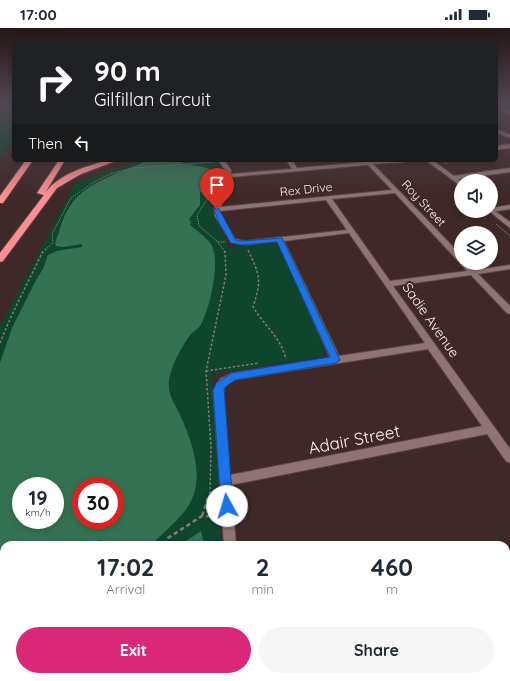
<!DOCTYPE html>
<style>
:root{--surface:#fff;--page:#f6f6f7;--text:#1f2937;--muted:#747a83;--accent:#db2777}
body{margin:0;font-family:Quicksand,sans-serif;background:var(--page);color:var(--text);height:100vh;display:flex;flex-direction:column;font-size:15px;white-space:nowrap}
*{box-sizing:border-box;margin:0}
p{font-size:13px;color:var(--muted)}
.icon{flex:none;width:22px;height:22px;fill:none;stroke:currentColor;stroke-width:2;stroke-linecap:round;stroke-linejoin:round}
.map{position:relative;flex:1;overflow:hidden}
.side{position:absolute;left:0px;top:513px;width:510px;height:140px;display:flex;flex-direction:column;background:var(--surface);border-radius:12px 12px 0 0;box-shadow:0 2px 6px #0003}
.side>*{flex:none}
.hud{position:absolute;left:12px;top:12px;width:486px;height:122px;border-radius:6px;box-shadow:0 2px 6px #0003;background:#202124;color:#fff;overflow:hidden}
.fabs{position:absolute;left:454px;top:146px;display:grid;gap:8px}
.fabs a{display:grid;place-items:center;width:44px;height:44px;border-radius:50%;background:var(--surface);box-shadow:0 2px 6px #0003;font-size:20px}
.speed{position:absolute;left:12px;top:449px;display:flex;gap:8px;font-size:20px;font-weight:700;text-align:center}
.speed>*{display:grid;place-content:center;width:52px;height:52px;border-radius:50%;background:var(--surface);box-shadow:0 2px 6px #0003;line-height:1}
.speed small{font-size:10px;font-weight:400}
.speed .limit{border:6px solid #d22;background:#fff;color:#111}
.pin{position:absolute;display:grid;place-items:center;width:34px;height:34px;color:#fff;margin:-41px -17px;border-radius:50% 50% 50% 0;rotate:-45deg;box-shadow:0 0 4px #0007}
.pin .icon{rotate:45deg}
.me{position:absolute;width:44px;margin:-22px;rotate:354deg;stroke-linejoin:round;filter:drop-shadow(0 0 3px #0008)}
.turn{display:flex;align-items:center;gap:14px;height:84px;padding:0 16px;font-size:18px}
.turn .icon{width:52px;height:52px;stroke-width:2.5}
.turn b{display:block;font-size:28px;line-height:34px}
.then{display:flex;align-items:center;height:38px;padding:0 16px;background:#0003;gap:8px;font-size:15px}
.eta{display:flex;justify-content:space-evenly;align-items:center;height:68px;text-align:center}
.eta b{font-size:24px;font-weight:700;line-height:28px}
.cta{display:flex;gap:8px;margin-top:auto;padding:8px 16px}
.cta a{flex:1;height:46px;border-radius:24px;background:var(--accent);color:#fff;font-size:16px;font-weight:700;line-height:46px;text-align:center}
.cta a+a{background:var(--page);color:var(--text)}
.status{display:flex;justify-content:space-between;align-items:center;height:28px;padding:0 20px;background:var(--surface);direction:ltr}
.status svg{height:11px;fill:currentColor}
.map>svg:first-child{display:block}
.green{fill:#0d462d;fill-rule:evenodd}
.water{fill:#337353;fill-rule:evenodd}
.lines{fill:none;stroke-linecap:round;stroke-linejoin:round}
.minor-casing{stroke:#594545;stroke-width:2}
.tertiary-casing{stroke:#594545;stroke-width:2}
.motorway-casing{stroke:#594545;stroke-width:2}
.path-far2{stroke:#8c7878;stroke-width:1;stroke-dasharray:1.5 1;stroke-linecap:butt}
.path-far1{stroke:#8c7878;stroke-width:1.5;stroke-dasharray:2.5 2;stroke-linecap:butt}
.path{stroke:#8c7878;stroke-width:2.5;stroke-dasharray:4.5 3;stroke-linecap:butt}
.minor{fill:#907474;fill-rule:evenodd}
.tertiary{fill:#907474;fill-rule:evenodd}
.motorway{fill:#fd8e90;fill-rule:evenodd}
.route{fill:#1a73e8;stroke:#114b97}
.labels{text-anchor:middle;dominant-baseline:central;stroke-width:4;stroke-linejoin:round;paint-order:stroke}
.far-street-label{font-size:12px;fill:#fceceb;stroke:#3f2828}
.street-label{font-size:14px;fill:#fceceb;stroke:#3f2828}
.near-street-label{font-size:17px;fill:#fceceb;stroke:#3f2828}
</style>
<div class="status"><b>17:00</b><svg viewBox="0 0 49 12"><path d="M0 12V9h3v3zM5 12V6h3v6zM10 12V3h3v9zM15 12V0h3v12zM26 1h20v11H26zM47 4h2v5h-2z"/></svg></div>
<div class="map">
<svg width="510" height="653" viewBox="0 0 510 653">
<rect width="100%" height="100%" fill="#3f2828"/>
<g class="green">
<path d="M0 76H14V113L0 129Z"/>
<path d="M141 132H218C234 152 215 158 213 177 212 193 225 205 228 220L271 215 279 218 326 322 321 329 212 346 221 517H4V649H199L198 653H0V299L75 155ZM21 458H55V492H21ZM81 458H115V492H81Z"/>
</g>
<g class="water">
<path d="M148 132H187L181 135 209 140 213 148 212 154 200 165V177L189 191 191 194 190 197C197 203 208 210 212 218 220 235 210 282 200 298 198 301 194 303 191 306 181 319 172 336 169 352 167 366 176 378 181 389 193 416 205 450 189 477 182 489 162 506 151 517H105L98 511 102 517H4V586L0 583V335L12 300 36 252 43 241 48 227 57 223 82 219V216L63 219 56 218 55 215C57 212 56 210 58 207 61 197 64 187 70 178 87 152 122 145 148 132ZM21 458H55V492H21ZM81 458H115V492H81Z"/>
<path d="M201 503 204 517H180Z"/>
<path d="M88 649H139L140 653H89Z"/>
</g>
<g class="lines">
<g class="minor-casing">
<g id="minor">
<path d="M496 78 510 83V86L496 80Z"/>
<path d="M496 101 510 107V110L496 104Z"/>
<path d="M218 132H224L231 142V146L292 141 286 132H292L297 140 388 132H408L405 134 373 136 461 227V233H458L395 165 332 171 390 253 467 243 460 235 461 234 468 235 475 242 510 237V241L478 246 510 278V286L507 285 471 247 393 258 510 421V435L506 433 487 406 231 457 236 517H224L213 363 220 351 232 345 330 330 278 213 245 217 231 214 215 188 214 181 226 148 225 142ZM368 137 392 162 221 179 231 149ZM326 172 347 202 245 213 235 211 221 188 220 183ZM349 205 425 315 339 328 284 213ZM428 321 482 398 230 447 223 363 226 357 234 352Z"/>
<path d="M510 140V144L453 152 450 150 453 148Z"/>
<path d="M510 177V181L491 184 489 183H491V180Z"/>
<path d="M510 536V550L506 551V537Z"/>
<path d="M201 649H217L216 653H200Z"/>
<path d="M481 649H497L499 653H483Z"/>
</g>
</g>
<g class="tertiary-casing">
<g id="tertiary">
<path d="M510 116V120L496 122V118Z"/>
<path d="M110 132H119L108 135V133Z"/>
<path d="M428 132H432L461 153V158L428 134Z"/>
<path d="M491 180 510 194V200L489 183H491Z"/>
</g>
</g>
<g class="motorway-casing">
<g id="motorway">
<path d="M26 132H33L3 175H0V168Z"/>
<path d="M59 132H65L45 165C60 145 87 138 110 132L113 134 81 146 57 160 3 233 0 234V225L44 167 37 165Z"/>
</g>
</g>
<g class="path-far2">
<path d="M419 132 423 134"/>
<path d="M446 132V137"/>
<path d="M217 156 197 187 199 198 216 212 224 222"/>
<path d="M455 160 461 165"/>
<path d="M481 183 486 187"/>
<path d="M496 196 510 208"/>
<path d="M218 214H226"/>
<path d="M45 222 53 215 52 206 71 170 94 154 110 146 134 140 214 134"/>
</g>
<g class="path-far1">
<path d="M248 222C260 248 262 251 253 279 264 297 281 310 286 331"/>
<path d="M0 315C12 284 28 255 42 225L46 221"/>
<path d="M206 343 259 335"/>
<path d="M208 470 210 464 211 419 206 343 226 247 225 224 223 221"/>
</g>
<g class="path">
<path d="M202 488 208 469"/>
<path d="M164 517 168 510 202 488 218 489"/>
<path d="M506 557 510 556"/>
<path d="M506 638 510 646"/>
<path d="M162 649 163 653"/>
</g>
<use href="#minor" class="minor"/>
<use href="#tertiary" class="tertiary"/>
<use href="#motorway" class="motorway"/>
</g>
<linearGradient id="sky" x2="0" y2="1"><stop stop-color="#231616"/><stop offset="0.45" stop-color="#524853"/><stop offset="1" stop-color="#524853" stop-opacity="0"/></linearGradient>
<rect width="510" height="168" fill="url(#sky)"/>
<path class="route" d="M217 179C219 180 232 206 236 212L241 213 282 210 340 332 336 335 235 352 224 360 233 478 231 482 227 483 223 482 221 478 213 363 216 355 232 345 330 329 277 214 241 217 231 215 219 195 214 181Z"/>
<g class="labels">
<g class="far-street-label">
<text transform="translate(306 161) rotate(-6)">Rex Drive</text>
<text transform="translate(424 175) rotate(47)">Roy Street</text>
</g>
<g class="street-label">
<text transform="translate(431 292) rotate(55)">Sadie Avenue</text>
</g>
<g class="near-street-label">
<text transform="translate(354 411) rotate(-11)">Adair Street</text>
</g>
</g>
</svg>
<div class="fabs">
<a><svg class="icon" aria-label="sound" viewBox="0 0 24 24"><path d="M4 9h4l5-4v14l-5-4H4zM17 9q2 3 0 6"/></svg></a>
<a><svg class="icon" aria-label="layers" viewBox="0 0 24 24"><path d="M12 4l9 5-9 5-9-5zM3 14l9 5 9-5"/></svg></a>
</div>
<div class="speed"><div>19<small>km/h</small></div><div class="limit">30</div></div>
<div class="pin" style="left:217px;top:181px;background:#d93025"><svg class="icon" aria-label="arrive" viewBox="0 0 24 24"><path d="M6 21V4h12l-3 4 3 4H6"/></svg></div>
<svg class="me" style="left:227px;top:478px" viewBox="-20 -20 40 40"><circle r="19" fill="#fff"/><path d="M0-13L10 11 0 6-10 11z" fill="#1a73e8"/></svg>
<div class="hud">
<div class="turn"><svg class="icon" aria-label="right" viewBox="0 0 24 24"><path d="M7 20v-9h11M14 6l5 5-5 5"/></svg><div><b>90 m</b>Gilfillan Circuit</div></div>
<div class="then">Then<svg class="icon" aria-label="left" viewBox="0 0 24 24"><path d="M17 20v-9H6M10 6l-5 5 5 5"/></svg></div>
</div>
<section class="side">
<div class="eta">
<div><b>17:02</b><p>Arrival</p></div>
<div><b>2</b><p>min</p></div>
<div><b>460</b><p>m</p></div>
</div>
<div class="cta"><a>Exit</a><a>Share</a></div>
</section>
</div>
